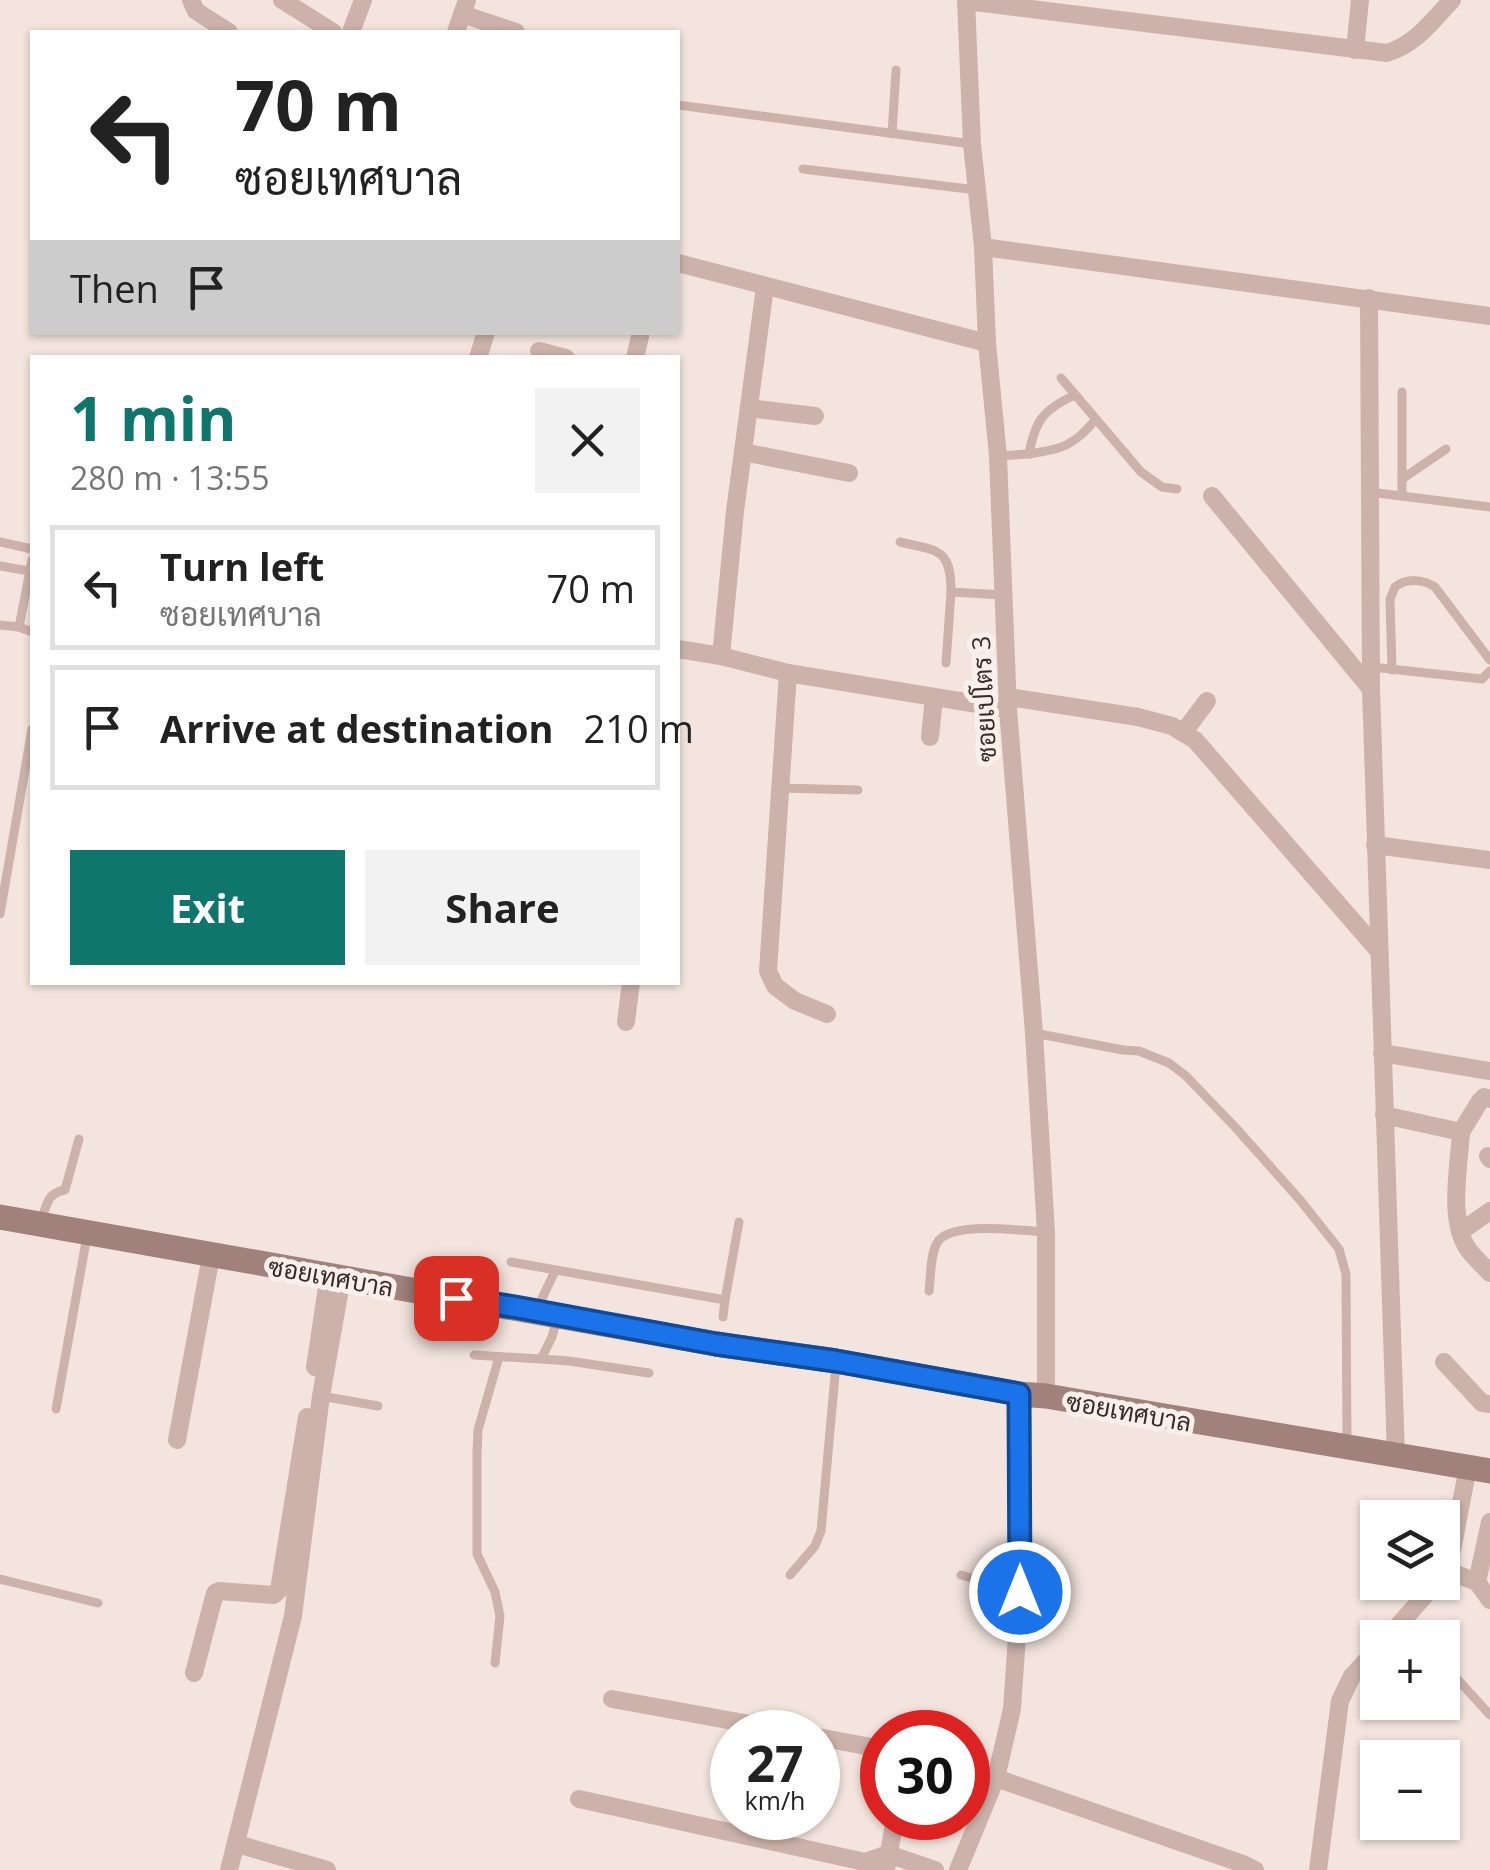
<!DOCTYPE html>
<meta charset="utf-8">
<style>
:root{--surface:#fff;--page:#f2f2f2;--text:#222;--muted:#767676;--line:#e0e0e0;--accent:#0f766e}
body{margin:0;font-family:"Open Sans",Sarabun,sans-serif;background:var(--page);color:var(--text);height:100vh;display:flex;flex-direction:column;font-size:38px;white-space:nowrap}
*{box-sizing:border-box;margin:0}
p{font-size:32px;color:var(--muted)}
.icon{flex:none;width:55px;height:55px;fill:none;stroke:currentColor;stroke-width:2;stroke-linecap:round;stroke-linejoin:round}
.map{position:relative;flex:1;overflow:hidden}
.side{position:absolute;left:30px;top:355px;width:650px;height:630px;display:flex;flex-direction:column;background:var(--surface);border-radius:0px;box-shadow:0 2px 8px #0004}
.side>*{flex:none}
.guide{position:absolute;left:30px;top:30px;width:650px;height:305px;border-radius:0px;box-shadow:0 2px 8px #0004;background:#fff;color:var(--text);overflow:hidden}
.controls{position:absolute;left:1360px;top:1500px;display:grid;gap:20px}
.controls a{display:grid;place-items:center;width:100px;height:100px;border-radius:0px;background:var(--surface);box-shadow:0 2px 8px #0004;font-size:50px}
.speed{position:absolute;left:710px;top:1710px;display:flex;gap:20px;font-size:50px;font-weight:700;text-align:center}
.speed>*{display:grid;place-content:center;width:130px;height:130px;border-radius:50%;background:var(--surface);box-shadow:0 2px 8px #0004;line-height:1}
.speed small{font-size:25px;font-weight:400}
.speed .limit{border:15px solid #d22;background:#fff;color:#111}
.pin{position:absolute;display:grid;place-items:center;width:85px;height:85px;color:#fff;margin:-42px;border-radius:20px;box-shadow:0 5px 15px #0006}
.me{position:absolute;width:110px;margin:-55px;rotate:0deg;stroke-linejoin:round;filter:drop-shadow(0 0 8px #0008)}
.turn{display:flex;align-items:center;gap:35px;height:210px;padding:0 40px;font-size:45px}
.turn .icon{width:130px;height:130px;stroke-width:2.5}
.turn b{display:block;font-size:70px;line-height:85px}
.then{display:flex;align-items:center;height:95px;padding:0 40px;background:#0003;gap:20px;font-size:38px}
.round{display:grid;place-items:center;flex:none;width:105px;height:105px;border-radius:0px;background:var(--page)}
.overview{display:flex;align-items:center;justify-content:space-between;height:170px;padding:0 40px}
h1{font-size:60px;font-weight:700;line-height:75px;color:var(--accent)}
.action{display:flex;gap:20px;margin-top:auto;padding:20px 40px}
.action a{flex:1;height:115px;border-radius:0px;background:var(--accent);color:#fff;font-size:40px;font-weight:700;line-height:115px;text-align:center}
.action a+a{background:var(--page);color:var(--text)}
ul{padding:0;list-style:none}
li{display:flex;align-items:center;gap:30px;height:125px;margin:0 20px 15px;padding:0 20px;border:5px solid var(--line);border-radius:0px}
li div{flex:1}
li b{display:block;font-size:38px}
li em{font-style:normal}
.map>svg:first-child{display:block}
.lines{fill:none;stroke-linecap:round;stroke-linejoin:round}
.lane{stroke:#ccb2aa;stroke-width:9}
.street{stroke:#ccb2aa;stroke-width:18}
.secondary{stroke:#a0817b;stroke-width:25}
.route-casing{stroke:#114b97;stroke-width:25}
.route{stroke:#1a73e8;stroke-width:18}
.labels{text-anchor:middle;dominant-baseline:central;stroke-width:10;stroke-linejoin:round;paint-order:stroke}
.street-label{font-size:25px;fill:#392b29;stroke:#faf0eb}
</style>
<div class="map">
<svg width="1490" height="1870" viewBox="0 0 1490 1870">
<rect width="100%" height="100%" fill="#f3e5de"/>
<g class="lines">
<g class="lane">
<path d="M678 105 972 144"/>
<path d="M892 134 896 70"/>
<path d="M803 169 977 190"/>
<path d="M1061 378 1141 472 1162 487 1177 489"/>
<path d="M1029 454C1062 449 1074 446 1096 419"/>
<path d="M998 456 1029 454C1035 420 1044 409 1075 395"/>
<path d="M1402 479 1446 449"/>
<path d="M1369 492 1490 507"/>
<path d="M1402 496V392"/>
<path d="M0 542 32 549"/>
<path d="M900 542C938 551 951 548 951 592L1003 595"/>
<path d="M0 566 29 571"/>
<path d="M0 625 19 627 32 632"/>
<path d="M19 627 32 560"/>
<path d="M946 663 951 592"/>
<path d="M1372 667 1482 679 1490 671"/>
<path d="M1392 670 1390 599 1395 587C1407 578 1423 579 1435 587L1490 660"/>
<path d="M780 788 858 790"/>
<path d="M0 914 32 729"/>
<path d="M1034 1033 1123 1050 1139 1051 1169 1063 1186 1076 1235 1127 1300 1200 1339 1249 1346 1274 1347 1443"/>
<path d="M41 1221C47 1205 47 1193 65 1190L79 1139"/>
<path d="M511 1262 725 1300 723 1317"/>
<path d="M929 1291C931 1276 930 1255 937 1243 950 1220 1022 1231 1046 1232"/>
<path d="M725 1300 739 1222"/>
<path d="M537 1309 555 1271"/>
<path d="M474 1355 541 1359 552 1337 557 1318"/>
<path d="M541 1359 569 1361 649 1373"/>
<path d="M321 1396 378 1406"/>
<path d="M56 1409 87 1236"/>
<path d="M790 1575 815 1546 821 1531 836 1364"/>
<path d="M961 1575 1020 1592"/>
<path d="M0 1579 98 1603"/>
<path d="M495 1663 500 1616 495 1592 477 1554V1453L478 1430 499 1357"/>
<path d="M1449 1670 1490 1715"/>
</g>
<g class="street">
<path d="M191 0 196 11 229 32"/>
<path d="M282 0 333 32"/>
<path d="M966 0 972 144 983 247 987 343 998 456 1008 709 1034 1033 1046 1232V1396"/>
<path d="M967 1 1387 53C1416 44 1432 21 1452 0"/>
<path d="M462 14 516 32"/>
<path d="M351 32 363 0"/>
<path d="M456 32 467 0"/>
<path d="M1355 50 1360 0"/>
<path d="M983 247 1490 316"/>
<path d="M678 263 987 343"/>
<path d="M1369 298 1371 689 1396 1456"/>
<path d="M539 351 566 358"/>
<path d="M478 358 486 332"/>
<path d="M635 358 641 332"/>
<path d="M749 408 815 416"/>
<path d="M743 452 849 473"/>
<path d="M1212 496 1371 689"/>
<path d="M678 649 721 656 788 673 1008 709"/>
<path d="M721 656 735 511 765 287"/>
<path d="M788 673 768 971 775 986 795 1001 827 1014"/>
<path d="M1009 697 1138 717 1172 726 1195 740 1378 950"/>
<path d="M1183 733 1207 701"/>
<path d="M930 737 934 697"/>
<path d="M1375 845 1490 860"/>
<path d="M626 1022 631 982"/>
<path d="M1382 1053 1490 1071"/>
<path d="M1384 1115 1461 1132 1480 1101 1484 1097 1490 1099"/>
<path d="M1461 1132C1459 1166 1448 1221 1468 1249 1474 1258 1483 1265 1490 1273"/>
<path d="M1488 1156 1490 1159"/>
<path d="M1460 1232 1490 1211"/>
<path d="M1444 1362 1482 1403 1490 1404"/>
<path d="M315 1367 329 1274"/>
<path d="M177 1440 211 1256"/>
<path d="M1448 1571 1477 1582 1490 1600"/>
<path d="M1442 1577 1448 1571 1468 1467"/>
<path d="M1477 1582 1490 1522"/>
<path d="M1387 1638 1437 1582"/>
<path d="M194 1673 215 1593 219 1591 274 1595 279 1590 307 1417"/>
<path d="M612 1699 793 1732"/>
<path d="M818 1737 882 1749"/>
<path d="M996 1778 1243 1864 1255 1870"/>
<path d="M579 1799 865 1862 879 1870"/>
<path d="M237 1844 327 1870"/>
<path d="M865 1862 888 1854 935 1870"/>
<path d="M887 1865 895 1818"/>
<path d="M229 1870 293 1616 321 1396 342 1278"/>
<path d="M958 1870 996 1778 1012 1709 1020 1592 1019 1394"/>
<path d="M1318 1870 1340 1701 1352 1676 1378 1648"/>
</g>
<path class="secondary" d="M0 1217 716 1344 836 1361 1019 1394 1046 1396 1490 1471"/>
</g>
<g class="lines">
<g class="route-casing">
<path id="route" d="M456 1298 515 1307 716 1344 836 1361 1019 1394 1020 1592"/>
</g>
<use href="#route" class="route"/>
</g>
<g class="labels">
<g class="street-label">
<text transform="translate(983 699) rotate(-93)">ซอยเปโตร 3</text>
<text transform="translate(331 1276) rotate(10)">ซอยเทศบาล</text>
<text transform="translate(1129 1411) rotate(10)">ซอยเทศบาล</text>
</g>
</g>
</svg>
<div class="controls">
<a><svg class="icon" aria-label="layers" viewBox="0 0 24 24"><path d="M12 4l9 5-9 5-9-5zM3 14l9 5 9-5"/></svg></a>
<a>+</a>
<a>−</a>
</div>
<div class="speed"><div>27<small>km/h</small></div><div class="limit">30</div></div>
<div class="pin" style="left:456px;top:1298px;background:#d93025"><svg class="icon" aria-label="arrive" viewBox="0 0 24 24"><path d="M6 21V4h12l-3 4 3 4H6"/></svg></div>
<svg class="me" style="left:1020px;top:1592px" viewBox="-20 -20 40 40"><circle r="17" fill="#1a73e8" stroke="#fff" stroke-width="3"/><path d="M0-11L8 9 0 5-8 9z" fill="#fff"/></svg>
<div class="guide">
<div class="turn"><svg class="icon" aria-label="left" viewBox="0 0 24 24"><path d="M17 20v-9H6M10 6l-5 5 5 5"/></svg><div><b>70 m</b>ซอยเทศบาล</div></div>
<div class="then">Then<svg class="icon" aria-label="arrive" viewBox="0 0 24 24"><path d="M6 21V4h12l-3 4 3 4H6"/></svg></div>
</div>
<section class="side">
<div class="overview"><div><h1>1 min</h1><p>280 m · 13:55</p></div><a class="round"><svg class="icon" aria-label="close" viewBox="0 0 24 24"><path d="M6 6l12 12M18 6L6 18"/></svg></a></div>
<ul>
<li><svg class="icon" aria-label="left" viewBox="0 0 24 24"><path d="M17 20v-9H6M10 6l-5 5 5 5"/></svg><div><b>Turn left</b><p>ซอยเทศบาล</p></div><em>70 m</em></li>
<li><svg class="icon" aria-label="arrive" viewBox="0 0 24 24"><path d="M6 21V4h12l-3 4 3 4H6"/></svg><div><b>Arrive at destination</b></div><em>210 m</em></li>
</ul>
<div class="action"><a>Exit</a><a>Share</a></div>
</section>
</div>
